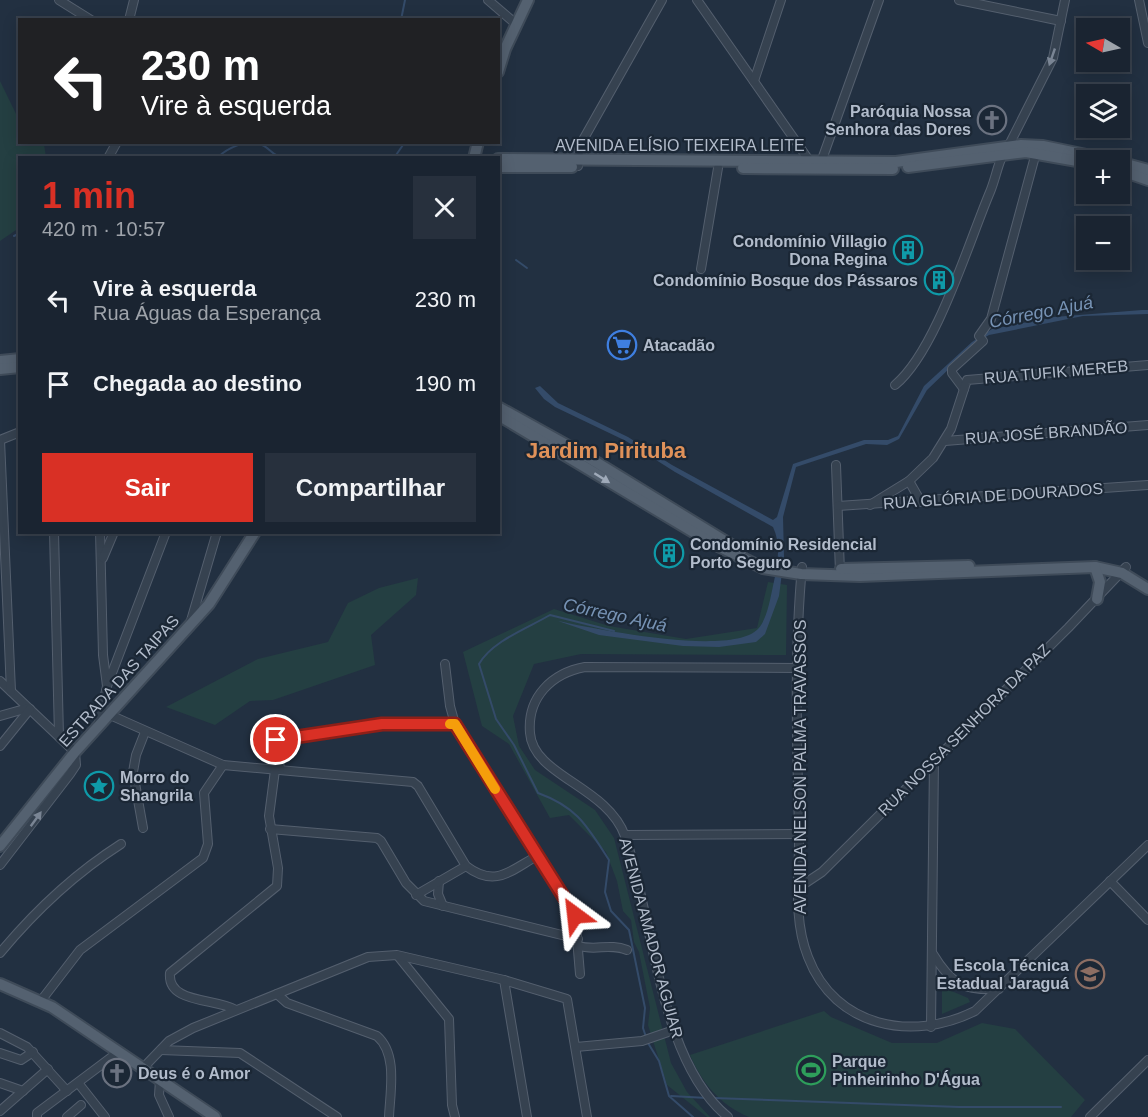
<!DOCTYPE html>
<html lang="pt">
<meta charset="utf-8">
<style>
:root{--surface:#1a2431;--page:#27303d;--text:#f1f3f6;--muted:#9fa4ab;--line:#38414d;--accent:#d93025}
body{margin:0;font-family:Arial,sans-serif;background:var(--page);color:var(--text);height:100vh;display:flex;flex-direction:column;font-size:22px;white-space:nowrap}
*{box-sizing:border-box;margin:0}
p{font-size:20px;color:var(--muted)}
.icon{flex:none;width:33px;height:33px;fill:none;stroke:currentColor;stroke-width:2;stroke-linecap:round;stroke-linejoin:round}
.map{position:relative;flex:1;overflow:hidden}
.panel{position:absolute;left:18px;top:156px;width:482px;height:378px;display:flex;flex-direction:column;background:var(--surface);border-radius:0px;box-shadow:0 3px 15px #0003,0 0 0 2px var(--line)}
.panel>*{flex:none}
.hud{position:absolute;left:18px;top:18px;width:482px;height:126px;border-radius:0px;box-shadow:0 3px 15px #0003,0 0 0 2px var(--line);background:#202124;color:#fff;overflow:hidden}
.needle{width:39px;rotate:279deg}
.tools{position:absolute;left:1076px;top:18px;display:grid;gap:12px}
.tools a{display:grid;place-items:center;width:54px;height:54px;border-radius:0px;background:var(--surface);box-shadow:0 3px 15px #0003,0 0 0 2px var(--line);font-size:30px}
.pin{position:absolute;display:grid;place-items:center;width:51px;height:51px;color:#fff;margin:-26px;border:3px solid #fff;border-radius:50%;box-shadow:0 2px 6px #0007}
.me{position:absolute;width:66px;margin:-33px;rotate:330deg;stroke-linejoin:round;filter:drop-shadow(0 0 4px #0008)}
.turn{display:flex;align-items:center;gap:21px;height:126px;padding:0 24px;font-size:27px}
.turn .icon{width:78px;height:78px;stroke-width:2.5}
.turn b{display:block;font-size:42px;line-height:51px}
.round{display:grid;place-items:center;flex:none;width:63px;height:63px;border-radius:0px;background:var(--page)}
.summary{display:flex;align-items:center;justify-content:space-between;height:102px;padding:0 24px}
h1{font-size:36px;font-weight:700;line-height:45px;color:var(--accent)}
.cta{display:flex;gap:12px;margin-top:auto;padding:12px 24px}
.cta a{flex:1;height:69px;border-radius:0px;background:var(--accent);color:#fff;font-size:24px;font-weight:700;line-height:69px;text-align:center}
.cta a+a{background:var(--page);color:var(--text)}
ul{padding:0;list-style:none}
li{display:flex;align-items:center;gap:18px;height:84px;padding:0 24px}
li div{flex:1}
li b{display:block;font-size:22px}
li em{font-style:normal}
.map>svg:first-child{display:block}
.green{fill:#243f42}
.water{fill:#344b69}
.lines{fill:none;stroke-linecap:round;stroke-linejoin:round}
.stream{stroke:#344b69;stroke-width:2}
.minor-casing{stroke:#545f6e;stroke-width:10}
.major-casing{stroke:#3f4b59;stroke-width:14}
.minor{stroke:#364250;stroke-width:8}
.major{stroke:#546170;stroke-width:10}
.oneway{fill:#7a8594}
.oneway2{fill:#9faab9}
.route-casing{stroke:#8d1f18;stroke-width:15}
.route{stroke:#d93025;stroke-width:10}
.slow{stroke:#f59e0b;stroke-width:10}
.labels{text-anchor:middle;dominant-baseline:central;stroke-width:4.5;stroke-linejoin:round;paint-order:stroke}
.poi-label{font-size:16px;font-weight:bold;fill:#b2bccb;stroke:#1b2735;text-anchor:start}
.street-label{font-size:16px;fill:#b2bccb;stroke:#1b2735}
.water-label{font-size:18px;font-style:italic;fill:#7793b5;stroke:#1b2735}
.district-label{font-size:22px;font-weight:bold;fill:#df9159;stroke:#1b2735}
</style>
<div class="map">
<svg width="1148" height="1117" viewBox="0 0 1148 1117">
<rect width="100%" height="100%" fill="#223041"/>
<g class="green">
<path d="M0 81 19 120 20 142 44 144 46 157 20 158 19 228 0 241Z"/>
<path d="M418 578 416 595 371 635 375 665 273 700 250 701 215 725 166 707 258 659 328 642 348 603 379 588Z"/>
<path d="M768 582 787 585 786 655 581 654 534 664 513 716 519 746 535 770 595 810 614 838 671 1063 687 1092 710 1117H707L667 1085 648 1025 650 1008 639 952 634 942 631 920 623 911 617 881 606 852 569 815 550 818 509 744 482 726 463 652 554 609 609 626 686 639 757 628Z"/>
<path d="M942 987 968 998 970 1002 942 1014Z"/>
<path d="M824 1011 831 1017 892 1043H937L982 1023 1015 1029 1085 1100 1071 1117H749C720 1105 702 1083 690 1055Z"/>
</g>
<path class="water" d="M1142 310H1148V314L1083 316 989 335 977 342 927 390 899 439 887 445 866 444 796 467 783 517 784 557 779 596 765 634 756 642 719 647 683 646 599 635 558 621C596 629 731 657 758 629 767 619 770 600 773 586 777 567 782 546 773 527L675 472 626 441 555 407 544 399 535 388 540 386 558 403 628 437 672 465 773 520 777 517 793 464 864 440H888L898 436 924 386 972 342 992 329 1054 317Z"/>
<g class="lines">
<g class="stream">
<path d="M401 20 405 0"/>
<path d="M217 158C227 148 248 138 262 145 268 147 271 153 278 156L304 155"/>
<path d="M394 158 405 142"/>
<path d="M14 236 20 233"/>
<path d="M516 260 527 268"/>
<path d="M614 631 550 615C528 628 492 641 479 664L496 719 514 745 538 793C577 807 587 826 609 860L605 892 611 911 629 930 645 1008 643 1028 646 1037"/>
<path d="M648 1043 659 1061 669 1096 693 1117"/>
<path d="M671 1096 707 1098"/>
<path d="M713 1098 959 1107H1061"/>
</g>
<g class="minor-casing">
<g id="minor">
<path d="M59 0 91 20"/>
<path d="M488 0 516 24"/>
<path d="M697 0 811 163"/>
<path d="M959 0 1061 21"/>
<path d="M1139 0 1148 43"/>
<path d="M129 20 134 0"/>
<path d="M754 81 781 0"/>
<path d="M108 158 117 142"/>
<path d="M820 165 879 0"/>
<path d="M578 166 579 147 662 0"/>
<path d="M701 269 718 168"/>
<path d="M895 385C936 351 968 244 990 192 997 175 998 159 1009 145L1053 58 1065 0"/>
<path d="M964 389 952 373V369L983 341 979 336 991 319 1037 149"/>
<path d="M945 441 1148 425"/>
<path d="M836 465 840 572"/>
<path d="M909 481 921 502"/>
<path d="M870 505 909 481 933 458 951 429 967 380 1148 365"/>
<path d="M838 506 1148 485"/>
<path d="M54 532 59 736"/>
<path d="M100 532 103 655 107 686"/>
<path d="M103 558 114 532"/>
<path d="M802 567C794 652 797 745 799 831 800 872 792 917 808 957 835 1028 913 1042 975 1011L1148 845"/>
<path d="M190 624 217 532"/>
<path d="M445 664 450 706 455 724 537 856 569 903 575 915 580 974"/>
<path d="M0 681 75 752 76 765 70 774 0 865"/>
<path d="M11 691 0 440 20 432"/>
<path d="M110 715 223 765 413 782 418 786 466 866C495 888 510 871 537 856"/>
<path d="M0 716 28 708"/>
<path d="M270 719 278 751 280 770"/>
<path d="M98 726 107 686 166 532"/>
<path d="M276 740 382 724H455"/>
<path d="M0 746 30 709"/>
<path d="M143 828 133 772 136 755 145 732"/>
<path d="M270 829 377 838 381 841 406 883 424 901 578 939"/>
<path d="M625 835 799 834"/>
<path d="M439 881 438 894 443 906"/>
<path d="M1110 881 1148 920"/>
<path d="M798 888 822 872 1068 628 1126 567"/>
<path d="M416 895 466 866"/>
<path d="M578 946C597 951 609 943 627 950"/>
<path d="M0 953C35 911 74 874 121 844"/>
<path d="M933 954C951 984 964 991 999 989"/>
<path d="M398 956 449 1019 452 1105 455 1117"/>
<path d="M504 980 527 1117"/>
<path d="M277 994 287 1003 377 1036C398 1054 390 1092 389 1117"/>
<path d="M40 1002 80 950 203 858 208 844 204 793 223 765"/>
<path d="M236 1010C216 998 167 1004 170 973L277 886 278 868 269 816 275 770"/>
<path d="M931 1027 934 759"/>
<path d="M0 1033 27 1047 67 1091"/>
<path d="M576 1047 642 1041 674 1030"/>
<path d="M161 1050 240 1053 337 1117"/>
<path d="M0 1053 21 1060 33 1052"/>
<path d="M142 1069 169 1041 193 1028 368 957 397 955 504 980 567 999 587 1117"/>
<path d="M160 1080 159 1095 169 1117"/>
<path d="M0 1083 23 1091"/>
<path d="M79 1084 105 1117"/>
<path d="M0 1111 48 1069"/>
<path d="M37 1117V1113L117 1053"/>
<path d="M67 1117 81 1105"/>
<path d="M728 1117C658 1060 654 919 625 836 607 786 533 776 530 733 527 697 552 673 585 667L799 668"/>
<path d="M1090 1117 1148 1060"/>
</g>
</g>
<g class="major-casing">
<g id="major">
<path d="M498 72 505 49 528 0"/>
<path d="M474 158 478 142"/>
<path d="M498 159 896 162 1021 145 1043 146 1111 160"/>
<path d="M1119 162 1148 170"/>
<path d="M498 167H572"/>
<path d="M908 167 1026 152 1083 162"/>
<path d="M743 168 893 169"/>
<path d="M1119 170 1148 180"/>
<path d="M0 361 20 359"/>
<path d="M0 369 20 367"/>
<path d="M498 407 581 453 741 551"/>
<path d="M498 415 710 542 763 568 801 574 860 576 1095 567 1122 573 1148 589"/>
<path d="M1095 567 1100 582 1097 599"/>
<path d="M841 569 969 566"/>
<path d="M0 846 75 752 209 604 255 532"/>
<path d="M0 984 52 1007 215 1117"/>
</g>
</g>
<use href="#minor" class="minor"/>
<use href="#major" class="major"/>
</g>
<defs><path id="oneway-solid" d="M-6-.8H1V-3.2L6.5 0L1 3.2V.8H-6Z" transform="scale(1.5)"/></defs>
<g class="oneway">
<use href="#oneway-solid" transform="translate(1052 57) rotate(109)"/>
<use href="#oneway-solid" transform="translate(36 819) rotate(-54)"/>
</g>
<use class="oneway2" href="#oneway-solid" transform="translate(602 478) rotate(32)"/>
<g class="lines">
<g class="route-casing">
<path id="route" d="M276 740 382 724H455L575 915"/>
</g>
<use href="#route" class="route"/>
<path class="slow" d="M450 724H455L495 789"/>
</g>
<defs>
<g id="church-ring" transform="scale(1.5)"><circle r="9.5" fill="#1b2735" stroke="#6b7280" stroke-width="1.5"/><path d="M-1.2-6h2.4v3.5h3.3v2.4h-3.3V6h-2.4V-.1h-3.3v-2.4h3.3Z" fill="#6b7280"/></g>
<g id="building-ring" transform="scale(1.5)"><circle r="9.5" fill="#1b2735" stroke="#0f9aa8" stroke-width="1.5"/><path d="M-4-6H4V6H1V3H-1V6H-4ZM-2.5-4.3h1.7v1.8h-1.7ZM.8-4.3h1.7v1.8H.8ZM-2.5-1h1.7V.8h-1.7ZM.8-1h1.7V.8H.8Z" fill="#0f9aa8"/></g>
<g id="supermarket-ring" transform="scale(1.5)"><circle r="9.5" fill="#1b2735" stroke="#3f7fe0" stroke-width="1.5"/><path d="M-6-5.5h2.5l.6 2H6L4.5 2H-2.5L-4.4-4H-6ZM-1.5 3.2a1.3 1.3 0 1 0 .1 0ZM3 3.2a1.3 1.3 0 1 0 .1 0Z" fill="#3f7fe0"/></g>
<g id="sight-ring" transform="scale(1.5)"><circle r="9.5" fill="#1b2735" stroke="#0f9aa8" stroke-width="1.5"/><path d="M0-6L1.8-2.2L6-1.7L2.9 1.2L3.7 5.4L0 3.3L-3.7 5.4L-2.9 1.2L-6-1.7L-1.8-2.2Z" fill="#0f9aa8"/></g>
<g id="university-ring" transform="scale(1.5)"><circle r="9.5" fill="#1b2735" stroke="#8d6e63" stroke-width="1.5"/><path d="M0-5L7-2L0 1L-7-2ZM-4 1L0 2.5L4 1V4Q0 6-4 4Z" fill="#8d6e63"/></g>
<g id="stadium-ring" transform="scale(1.5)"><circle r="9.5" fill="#1b2735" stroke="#2e9e5b" stroke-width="1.5"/><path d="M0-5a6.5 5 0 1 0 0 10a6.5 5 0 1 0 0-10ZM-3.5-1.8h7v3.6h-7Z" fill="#2e9e5b"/></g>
</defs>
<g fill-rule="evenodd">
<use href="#church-ring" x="992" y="120"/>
<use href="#building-ring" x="908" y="250"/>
<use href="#building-ring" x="939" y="280"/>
<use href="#supermarket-ring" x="622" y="345"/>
<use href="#building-ring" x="669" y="553"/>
<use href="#sight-ring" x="99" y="786"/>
<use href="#university-ring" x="1090" y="974"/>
<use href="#stadium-ring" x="811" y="1070"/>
<use href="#church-ring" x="117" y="1073"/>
</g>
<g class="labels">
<g class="poi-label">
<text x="971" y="111" text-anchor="end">Paróquia Nossa<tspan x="971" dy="18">Senhora das Dores</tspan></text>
<text x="887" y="241" text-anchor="end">Condomínio Villagio<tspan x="887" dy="18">Dona Regina</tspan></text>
<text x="918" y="280" text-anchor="end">Condomínio Bosque dos Pássaros</text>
<text x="643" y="345">Atacadão</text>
<text x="690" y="544">Condomínio Residencial<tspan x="690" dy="18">Porto Seguro</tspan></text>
<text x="120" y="777">Morro do<tspan x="120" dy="18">Shangrila</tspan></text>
<text x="1069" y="965" text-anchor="end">Escola Técnica<tspan x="1069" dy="18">Estadual Jaraguá</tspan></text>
<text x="832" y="1061">Parque<tspan x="832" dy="18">Pinheirinho D'Água</tspan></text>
<text x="138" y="1073">Deus é o Amor</text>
</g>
<g class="street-label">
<text x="680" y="145">AVENIDA ELÍSIO TEIXEIRA LEITE</text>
<text transform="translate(1056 372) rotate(-5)">RUA TUFIK MEREB</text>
<text transform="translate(1046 433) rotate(-4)">RUA JOSÉ BRANDÃO</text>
<text transform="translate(993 496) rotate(-4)">RUA GLÓRIA DE DOURADOS</text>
<text transform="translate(119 681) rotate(-48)">ESTRADA DAS TAIPAS</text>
<text transform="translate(964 730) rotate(-45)">RUA NOSSA SENHORA DA PAZ</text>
<text transform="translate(800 767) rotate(-90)">AVENIDA NELSON PALMA TRAVASSOS</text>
<text transform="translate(651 938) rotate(75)">AVENIDA AMADOR AGUIAR</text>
</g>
<g class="water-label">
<text transform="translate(1041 312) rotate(-11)">Córrego Ajuá</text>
<text transform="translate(615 615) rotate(12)">Córrego Ajuá</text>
</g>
<g class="district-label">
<text x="606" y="450">Jardim Pirituba</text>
</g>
</g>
</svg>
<div class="tools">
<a><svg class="needle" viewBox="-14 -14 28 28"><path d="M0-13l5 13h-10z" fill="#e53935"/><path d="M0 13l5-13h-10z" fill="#9fa4ab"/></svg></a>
<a><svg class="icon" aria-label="layers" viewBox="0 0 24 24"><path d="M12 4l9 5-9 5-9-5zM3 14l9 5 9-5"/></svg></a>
<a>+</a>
<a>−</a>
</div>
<div class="pin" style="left:276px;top:740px;background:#d93025"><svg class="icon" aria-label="arrive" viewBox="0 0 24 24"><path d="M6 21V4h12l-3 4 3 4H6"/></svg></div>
<svg class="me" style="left:575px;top:915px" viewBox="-20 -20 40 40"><path d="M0-17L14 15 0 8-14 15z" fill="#d93025" stroke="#fff" stroke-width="4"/></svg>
<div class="hud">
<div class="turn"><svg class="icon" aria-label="left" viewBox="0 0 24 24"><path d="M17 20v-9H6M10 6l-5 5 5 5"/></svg><div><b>230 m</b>Vire à esquerda</div></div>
</div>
<section class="panel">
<div class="summary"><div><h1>1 min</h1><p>420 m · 10:57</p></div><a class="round"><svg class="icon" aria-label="close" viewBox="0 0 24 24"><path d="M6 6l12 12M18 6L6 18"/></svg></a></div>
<ul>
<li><svg class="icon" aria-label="left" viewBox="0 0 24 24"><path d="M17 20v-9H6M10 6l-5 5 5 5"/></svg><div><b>Vire à esquerda</b><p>Rua Águas da Esperança</p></div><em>230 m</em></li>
<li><svg class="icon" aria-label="arrive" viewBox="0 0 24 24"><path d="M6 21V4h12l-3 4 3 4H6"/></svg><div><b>Chegada ao destino</b></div><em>190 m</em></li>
</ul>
<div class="cta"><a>Sair</a><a>Compartilhar</a></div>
</section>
</div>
